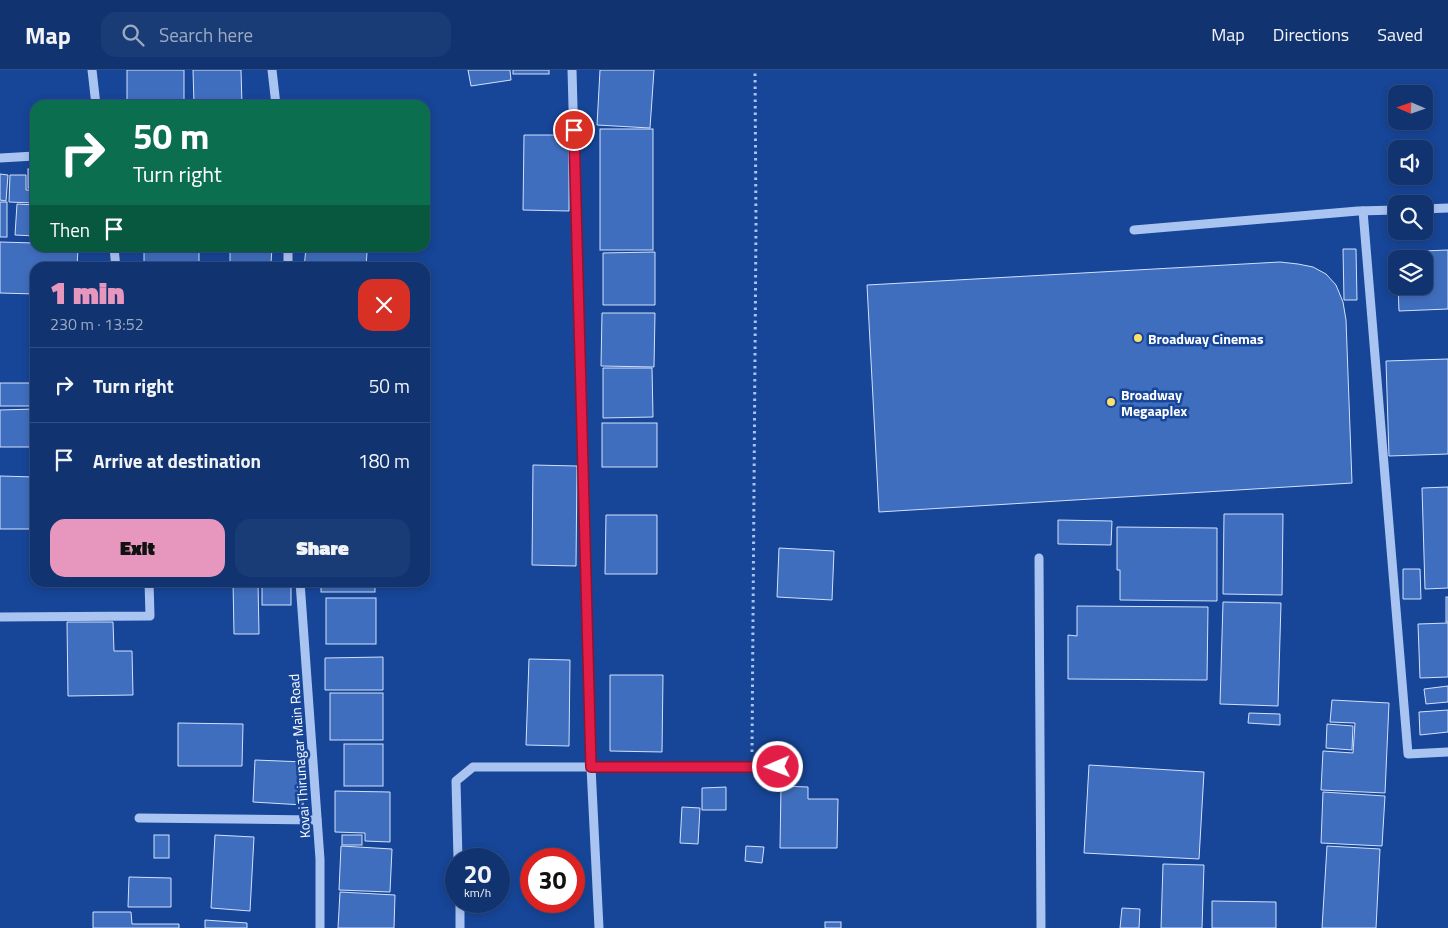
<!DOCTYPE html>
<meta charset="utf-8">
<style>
:root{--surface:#113471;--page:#1a3c76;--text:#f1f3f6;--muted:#9caac3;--line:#304f84;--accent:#e797bd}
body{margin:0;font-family:"Titillium Web",sans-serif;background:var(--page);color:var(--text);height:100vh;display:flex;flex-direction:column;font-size:19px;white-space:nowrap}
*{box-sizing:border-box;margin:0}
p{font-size:16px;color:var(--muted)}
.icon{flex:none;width:28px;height:28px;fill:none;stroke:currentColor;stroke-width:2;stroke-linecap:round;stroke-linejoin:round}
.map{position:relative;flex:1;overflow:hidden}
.drawer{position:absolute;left:30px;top:192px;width:400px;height:325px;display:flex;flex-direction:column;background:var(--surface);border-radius:15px;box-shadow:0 2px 8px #0003,0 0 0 1px var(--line)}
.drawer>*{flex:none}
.guide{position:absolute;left:30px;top:30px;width:400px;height:152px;border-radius:15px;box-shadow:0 2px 8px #0003,0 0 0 1px var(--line);background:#0b6e4f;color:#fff;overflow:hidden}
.needle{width:32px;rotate:272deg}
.tools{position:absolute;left:1388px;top:15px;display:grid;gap:10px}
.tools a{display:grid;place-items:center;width:45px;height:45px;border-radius:10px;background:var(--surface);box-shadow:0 2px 8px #0003,0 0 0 1px var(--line);font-size:25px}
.speed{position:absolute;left:445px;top:778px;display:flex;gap:10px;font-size:25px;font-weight:700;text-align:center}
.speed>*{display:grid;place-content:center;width:65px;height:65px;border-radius:50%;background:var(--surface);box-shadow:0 2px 8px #0003,0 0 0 1px var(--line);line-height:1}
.speed small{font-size:12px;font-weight:400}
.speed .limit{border:8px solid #d22;background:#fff;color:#111}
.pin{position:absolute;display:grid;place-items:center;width:42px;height:42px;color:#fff;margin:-21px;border:2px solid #fff;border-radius:50%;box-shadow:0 1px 5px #0007}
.me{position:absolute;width:55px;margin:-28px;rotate:269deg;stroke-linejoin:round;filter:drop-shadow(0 0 4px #0008)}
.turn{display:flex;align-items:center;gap:18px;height:105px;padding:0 20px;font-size:22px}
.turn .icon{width:65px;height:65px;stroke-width:2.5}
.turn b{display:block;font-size:35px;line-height:42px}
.then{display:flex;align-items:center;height:48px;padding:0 20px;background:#0003;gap:10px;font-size:19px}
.round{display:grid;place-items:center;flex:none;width:52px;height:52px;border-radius:15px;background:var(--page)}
.summary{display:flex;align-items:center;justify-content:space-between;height:85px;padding:0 20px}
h1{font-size:30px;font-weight:800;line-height:38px;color:var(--accent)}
.primary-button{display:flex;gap:10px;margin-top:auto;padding:10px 20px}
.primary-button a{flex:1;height:58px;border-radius:15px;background:var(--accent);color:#111;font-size:20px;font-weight:800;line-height:58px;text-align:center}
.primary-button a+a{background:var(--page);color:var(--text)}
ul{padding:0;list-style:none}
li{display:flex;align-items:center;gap:15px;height:75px;padding:0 20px;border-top:1px solid var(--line)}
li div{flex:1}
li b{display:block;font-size:19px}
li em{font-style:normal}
header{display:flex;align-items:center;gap:30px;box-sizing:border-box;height:70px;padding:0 25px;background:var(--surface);border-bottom:1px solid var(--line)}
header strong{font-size:24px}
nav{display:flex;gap:28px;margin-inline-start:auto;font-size:18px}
.search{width:350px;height:45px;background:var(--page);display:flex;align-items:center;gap:12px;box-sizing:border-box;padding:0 18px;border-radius:15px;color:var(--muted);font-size:19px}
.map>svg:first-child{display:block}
.building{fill:#406ebe;stroke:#d1e1fc}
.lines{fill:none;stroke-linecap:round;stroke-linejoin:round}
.path{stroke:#aac4f1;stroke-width:3;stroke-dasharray:2.5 4;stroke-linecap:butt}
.minor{stroke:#aac4f1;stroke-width:9}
.route-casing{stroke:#92132f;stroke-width:12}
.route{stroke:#e11d48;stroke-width:9}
.poi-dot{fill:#ffe06a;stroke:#174597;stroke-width:2}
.labels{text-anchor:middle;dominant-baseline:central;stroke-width:5;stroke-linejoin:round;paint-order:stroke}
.poi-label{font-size:14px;font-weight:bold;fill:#fff;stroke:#174597;text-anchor:start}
.street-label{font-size:14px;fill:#fff;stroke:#174597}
</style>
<header>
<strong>Map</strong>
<div class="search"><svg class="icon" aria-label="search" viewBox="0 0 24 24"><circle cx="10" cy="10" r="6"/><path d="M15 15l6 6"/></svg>Search here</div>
<nav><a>Map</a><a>Directions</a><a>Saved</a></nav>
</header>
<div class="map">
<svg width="1448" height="858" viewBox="0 0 1448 858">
<rect width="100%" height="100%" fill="#174597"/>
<g class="building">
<rect x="127" y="0" width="57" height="35"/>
<path d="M193 0H241L242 35H194Z"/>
<path d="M468 0H510L511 10 471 16Z"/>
<rect x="513" y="0" width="36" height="4"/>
<path d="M600 0H654L650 58 597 55Z"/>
<rect x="600" y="59" width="53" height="121"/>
<path d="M524 65H569V141L523 140Z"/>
<rect x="28" y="99" width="7" height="19"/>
<path d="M0 104 8 105 6 131 0 130Z"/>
<path d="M10 105H26V120H35V133L9 132Z"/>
<rect x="0" y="132" width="7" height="35"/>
<path d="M17 134 35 135V166L15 165Z"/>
<path d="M0 172 35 173V178H78L77 198H35V224L0 223Z"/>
<rect x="144" y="178" width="55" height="20"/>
<path d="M230 178H272L271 193H259V198H209V193H230Z"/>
<path d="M306 178 367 182 366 198H304Z"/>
<path d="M1343 179H1356L1357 230H1344Z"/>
<path d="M1448 180V239L1399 241 1398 216H1424V189H1397V182Z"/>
<path d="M655 182V235H603V183Z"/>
<path d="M1280 192 1298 194 1313 197 1326 204 1336 215 1343 232 1346 250 1352 413 879 442 867 215Z"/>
<path d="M602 243H655L654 297 601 296Z"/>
<path d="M1448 289V384L1389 386 1386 291Z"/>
<path d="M603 298H652L653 347 603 348Z"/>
<rect x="0" y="313" width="35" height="23"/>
<path d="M35 339V377H0V340Z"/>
<rect x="602" y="353" width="55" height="44"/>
<path d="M533 395 577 396 576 496 532 495Z"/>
<path d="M0 406 35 407V459H0Z"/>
<path d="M1448 417V518L1425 519 1422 418Z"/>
<path d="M1224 444H1283L1282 525 1223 524Z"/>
<path d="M606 445H657V504H605Z"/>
<path d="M1058 450 1112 451 1111 475 1058 474Z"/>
<path d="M1117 457 1217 458V531L1120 530V500H1117Z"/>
<path d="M779 478 834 481 832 530 777 527Z"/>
<path d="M1403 499H1420L1421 529H1403Z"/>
<path d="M233 512H258L259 564H234Z"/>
<rect x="262" y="512" width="29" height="23"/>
<rect x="321" y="512" width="54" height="10"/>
<rect x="1446" y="527" width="2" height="25"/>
<rect x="326" y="528" width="50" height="46"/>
<path d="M1223 532 1281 533 1278 636 1220 634Z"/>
<path d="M1077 536 1208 537 1207 610 1068 609V565L1077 566Z"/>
<path d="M67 552H113L114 581H132L133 625 68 626Z"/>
<path d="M1448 553V607L1420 608 1418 554Z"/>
<path d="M383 587V620H325V588Z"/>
<path d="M529 589 570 590 569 676 526 675Z"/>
<path d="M610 605H663L662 682 610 681Z"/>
<path d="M1448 616V632L1426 634 1424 619Z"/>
<rect x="330" y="623" width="53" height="47"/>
<path d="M1332 630 1389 633 1385 723 1321 720 1323 681 1353 683 1355 653 1330 652Z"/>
<path d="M1448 640V662L1420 665 1419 642Z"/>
<path d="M1249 643 1280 644V655L1248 653Z"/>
<path d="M178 653 243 654 242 696H178Z"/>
<path d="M1327 654 1353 656 1352 680 1326 678Z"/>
<rect x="344" y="674" width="39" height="42"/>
<path d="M255 690 305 692 303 735 253 732Z"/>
<path d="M1089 695 1204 702 1199 789 1084 783Z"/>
<path d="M781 716 808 717V729H838L837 778H780Z"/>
<path d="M726 717V740H702V718Z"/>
<path d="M335 721 390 722V772L365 771V763L335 762Z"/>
<path d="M1323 722 1385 726 1382 776 1321 773Z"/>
<path d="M682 737 700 738 698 774 680 773Z"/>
<rect x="154" y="765" width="15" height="23"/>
<path d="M215 765 254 767 250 841 211 838Z"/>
<rect x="342" y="765" width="20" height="10"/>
<path d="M341 776 392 779 390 822 339 820Z"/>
<path d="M746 776 764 777 762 793 745 791Z"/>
<path d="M1327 776 1380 779 1376 858H1322Z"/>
<path d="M1163 794 1204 795 1202 858H1161Z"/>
<path d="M129 807 171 808V837H128Z"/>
<path d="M340 822 395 825 394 858H338Z"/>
<path d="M1212 831 1276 832V858H1212Z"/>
<path d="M1122 838 1140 839 1139 858H1120Z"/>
<path d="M93 842H131L132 854H179V858H93Z"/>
<path d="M205 850 247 853V858H205Z"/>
<rect x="825" y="852" width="16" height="6"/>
</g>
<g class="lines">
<path class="path" d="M752 682 756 155 755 0"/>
<g class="minor">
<path d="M92 0 96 35"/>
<path d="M272 0 276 35"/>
<path d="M572 0 591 697 599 858"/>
<path d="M0 88 35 86"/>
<path d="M1424 139 1448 138"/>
<path d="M1363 141 1408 684 1448 682"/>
<path d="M1134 160 1358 141 1396 140"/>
<path d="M114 178 116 198"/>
<path d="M288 178V198"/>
<path d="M1039 488 1041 858"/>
<path d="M300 512 320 789V858"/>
<path d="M0 547 150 546 149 512"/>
<path d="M139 748 317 750"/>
<path d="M458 789 456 711 473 697H778"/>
<path d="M460 831V858"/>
</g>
</g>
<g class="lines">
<g class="route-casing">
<path id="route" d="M574 60 591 697H778"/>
</g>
<use href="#route" class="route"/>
</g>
<g class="poi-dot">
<circle cx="1138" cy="268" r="5"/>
<circle cx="1111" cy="332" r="5"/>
</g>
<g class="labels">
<g class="poi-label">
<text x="1148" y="268">Broadway Cinemas</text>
<text x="1121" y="324">Broadway<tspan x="1121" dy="16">Megaaplex</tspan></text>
</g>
<g class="street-label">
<text transform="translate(299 686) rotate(-94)">Kovai Thirunagar Main Road</text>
</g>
</g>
</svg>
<div class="tools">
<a><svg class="needle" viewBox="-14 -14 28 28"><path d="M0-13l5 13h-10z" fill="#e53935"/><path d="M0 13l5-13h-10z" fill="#9caac3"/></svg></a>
<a><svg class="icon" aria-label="sound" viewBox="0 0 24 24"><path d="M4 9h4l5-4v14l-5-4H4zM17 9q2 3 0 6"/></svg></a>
<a><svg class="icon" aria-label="search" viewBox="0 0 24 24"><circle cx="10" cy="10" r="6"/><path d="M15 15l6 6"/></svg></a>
<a><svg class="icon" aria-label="layers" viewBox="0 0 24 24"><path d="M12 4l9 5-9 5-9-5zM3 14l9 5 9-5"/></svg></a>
</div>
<div class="speed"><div>20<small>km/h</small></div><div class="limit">30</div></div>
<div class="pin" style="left:574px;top:60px;background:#d93025"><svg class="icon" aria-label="arrive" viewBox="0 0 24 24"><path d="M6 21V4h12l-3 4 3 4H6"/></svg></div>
<svg class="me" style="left:778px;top:697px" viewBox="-20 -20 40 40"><circle r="17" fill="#e11d48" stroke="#fff" stroke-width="3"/><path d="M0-11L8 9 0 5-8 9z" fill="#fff"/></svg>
<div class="guide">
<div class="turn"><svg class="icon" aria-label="right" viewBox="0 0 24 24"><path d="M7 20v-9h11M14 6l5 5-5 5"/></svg><div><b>50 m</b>Turn right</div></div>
<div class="then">Then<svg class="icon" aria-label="arrive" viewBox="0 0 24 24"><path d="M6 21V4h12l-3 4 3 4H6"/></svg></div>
</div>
<section class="drawer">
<div class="summary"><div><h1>1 min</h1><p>230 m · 13:52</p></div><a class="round" style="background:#d93025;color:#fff"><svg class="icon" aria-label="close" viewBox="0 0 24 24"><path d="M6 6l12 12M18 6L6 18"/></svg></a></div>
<ul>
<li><svg class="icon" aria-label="right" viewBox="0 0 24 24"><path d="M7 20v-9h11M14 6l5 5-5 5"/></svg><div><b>Turn right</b></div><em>50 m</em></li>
<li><svg class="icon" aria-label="arrive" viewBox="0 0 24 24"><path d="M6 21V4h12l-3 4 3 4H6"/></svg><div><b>Arrive at destination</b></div><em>180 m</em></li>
</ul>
<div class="primary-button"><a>Exit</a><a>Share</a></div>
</section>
</div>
